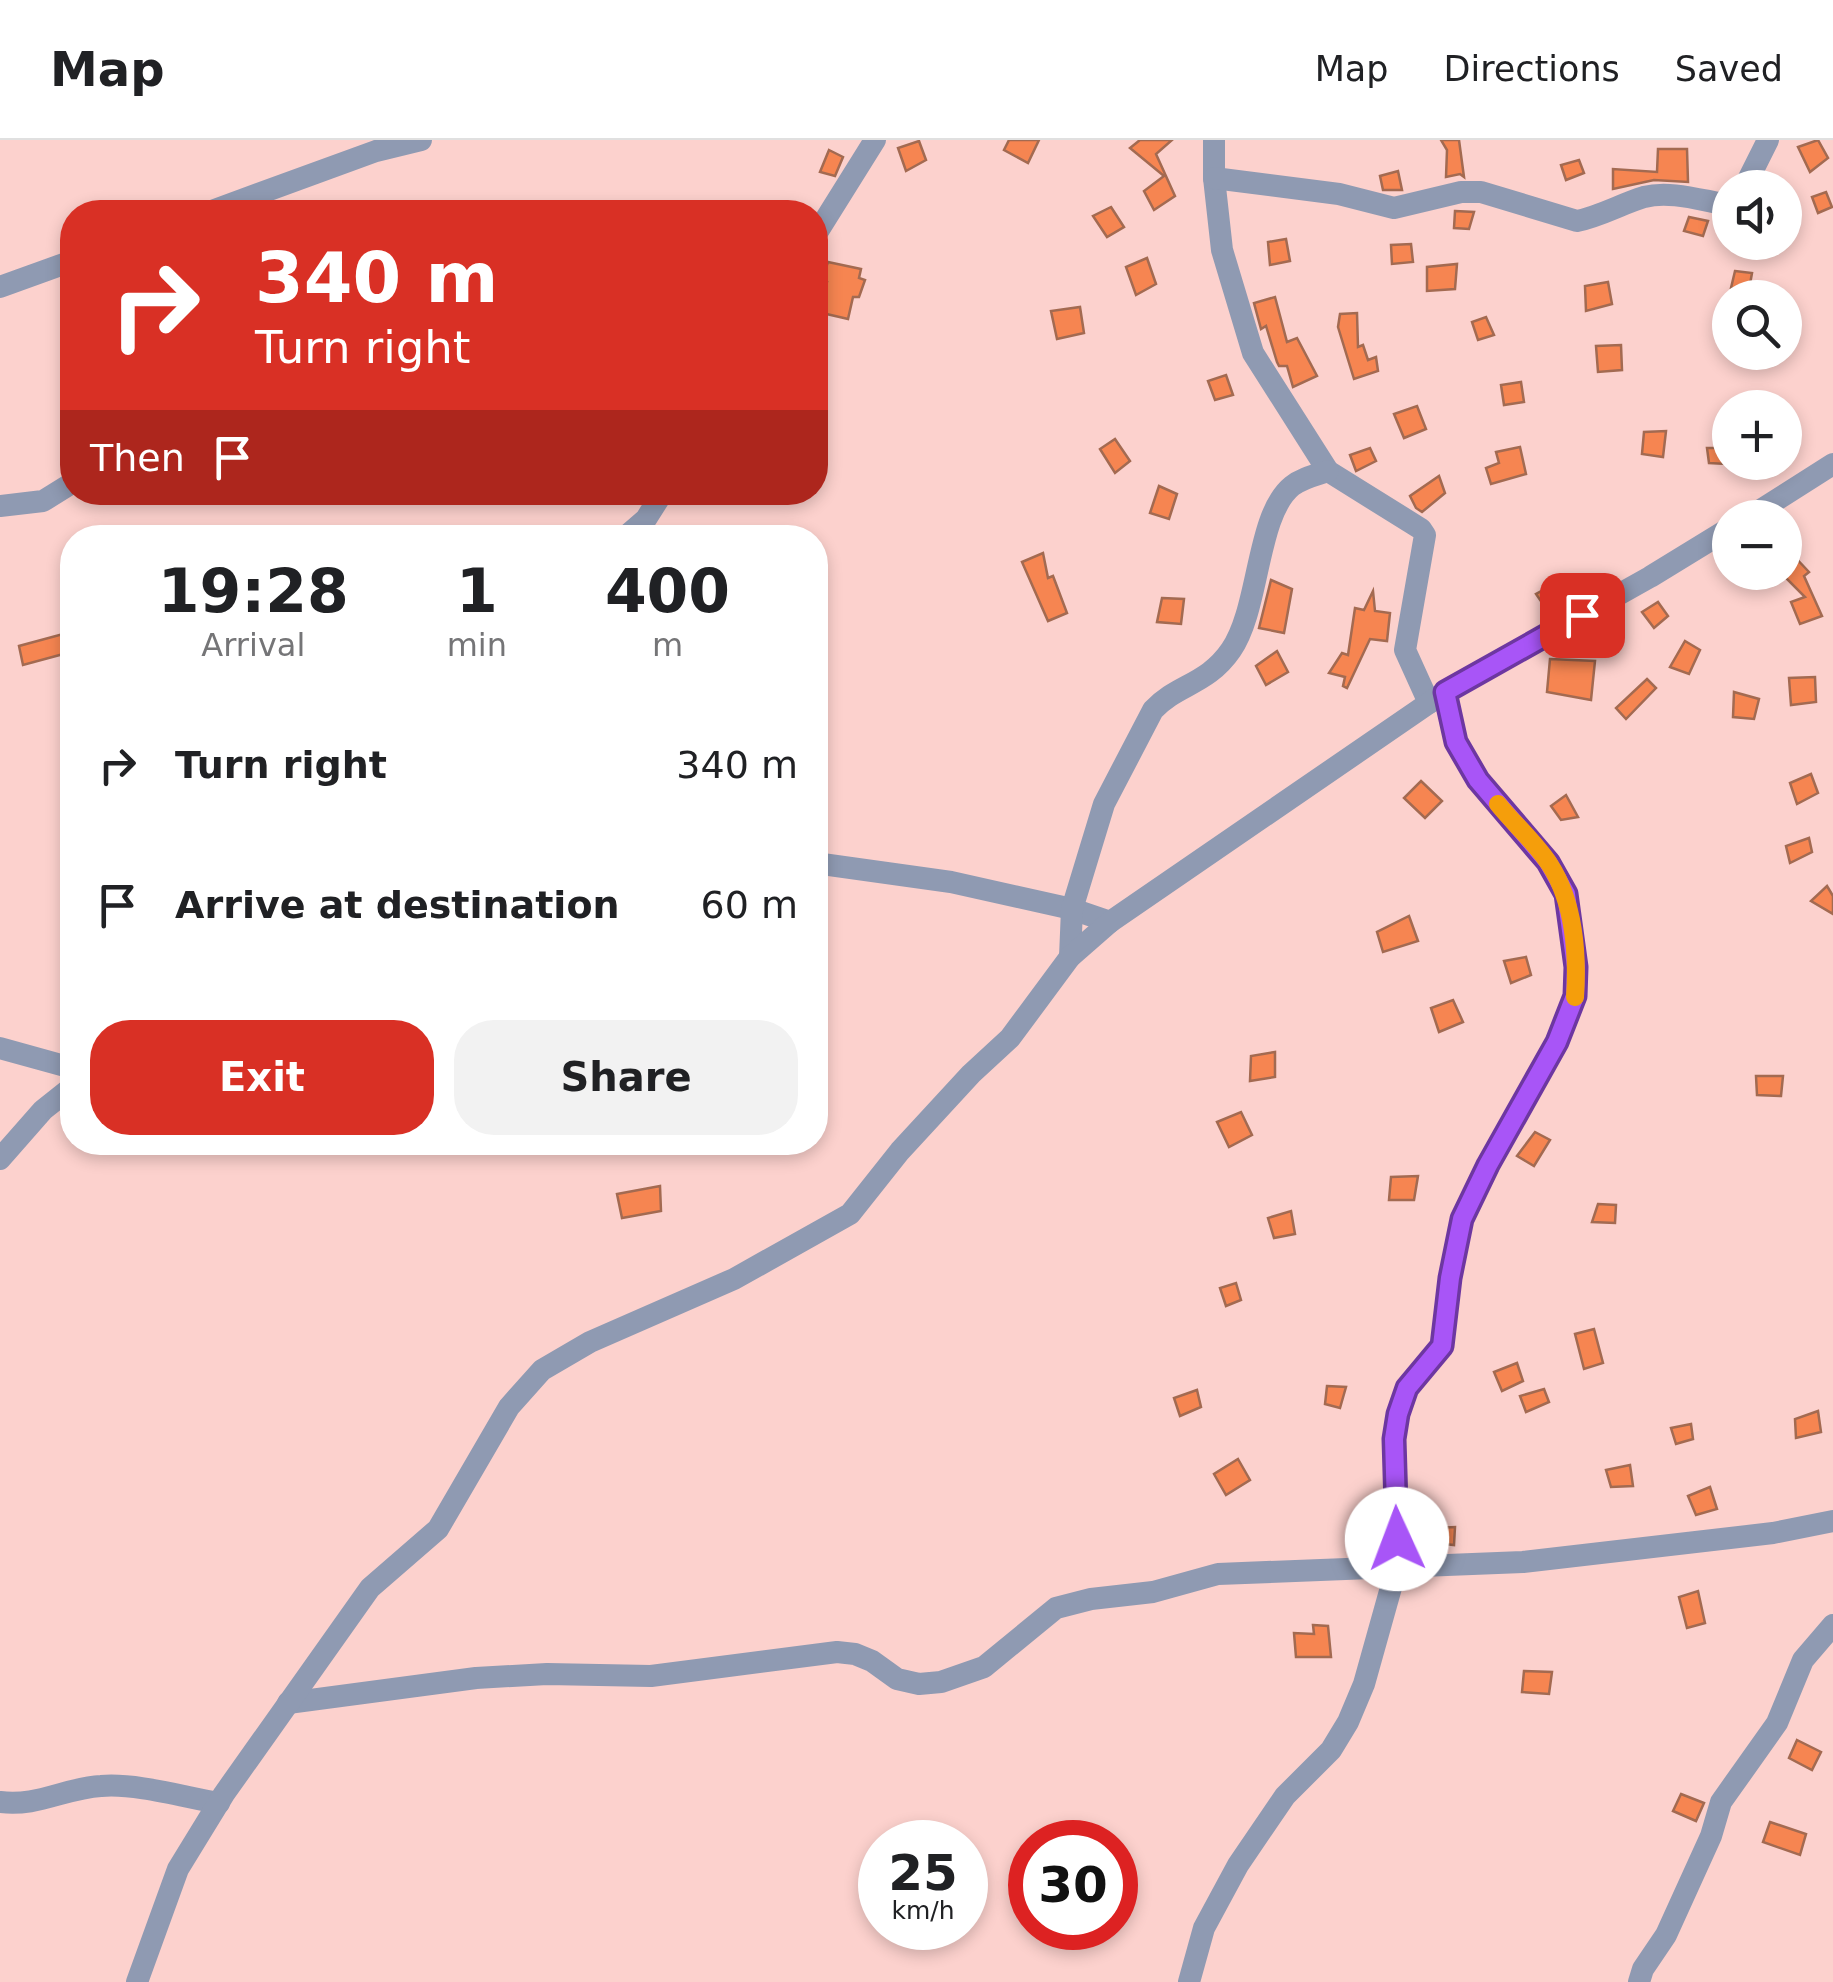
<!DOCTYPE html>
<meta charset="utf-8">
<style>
:root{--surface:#fff;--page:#f2f2f2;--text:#202124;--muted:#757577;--line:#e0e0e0;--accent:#d93025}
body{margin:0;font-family:"DejaVu Sans",sans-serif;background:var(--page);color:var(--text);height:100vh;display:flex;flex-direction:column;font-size:38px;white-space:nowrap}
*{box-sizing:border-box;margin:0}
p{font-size:32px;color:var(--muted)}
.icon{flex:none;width:55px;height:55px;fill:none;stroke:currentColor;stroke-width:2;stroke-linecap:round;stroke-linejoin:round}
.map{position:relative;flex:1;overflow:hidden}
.side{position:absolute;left:60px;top:385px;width:768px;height:630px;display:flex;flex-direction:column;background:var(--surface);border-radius:40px;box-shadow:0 5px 15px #0003}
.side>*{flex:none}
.banner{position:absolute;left:60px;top:60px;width:768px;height:305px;border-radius:40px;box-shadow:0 5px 15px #0003;background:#d93025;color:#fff;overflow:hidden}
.buttons{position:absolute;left:1712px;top:30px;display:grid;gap:20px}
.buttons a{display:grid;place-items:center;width:90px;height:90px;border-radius:50%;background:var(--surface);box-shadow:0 5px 15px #0003;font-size:50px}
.speed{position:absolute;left:858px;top:1680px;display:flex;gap:20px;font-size:50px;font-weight:700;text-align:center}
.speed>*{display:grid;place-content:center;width:130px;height:130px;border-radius:50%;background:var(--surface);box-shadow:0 5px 15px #0003;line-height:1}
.speed small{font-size:25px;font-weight:400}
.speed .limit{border:15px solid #d22;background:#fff;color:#111}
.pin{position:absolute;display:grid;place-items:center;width:85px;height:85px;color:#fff;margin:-42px;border-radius:20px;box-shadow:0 5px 15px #0006}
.me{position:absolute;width:110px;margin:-55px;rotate:358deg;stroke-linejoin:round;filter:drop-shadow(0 0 8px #0008)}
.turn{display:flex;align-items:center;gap:35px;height:210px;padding:0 30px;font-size:45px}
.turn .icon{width:130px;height:130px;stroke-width:2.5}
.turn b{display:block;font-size:70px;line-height:85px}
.then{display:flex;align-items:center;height:95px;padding:0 30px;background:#0003;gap:20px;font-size:38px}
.eta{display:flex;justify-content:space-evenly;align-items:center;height:170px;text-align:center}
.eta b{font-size:60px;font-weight:700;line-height:70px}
.primary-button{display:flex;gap:20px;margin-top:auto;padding:20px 30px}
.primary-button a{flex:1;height:115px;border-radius:40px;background:var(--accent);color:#fff;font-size:40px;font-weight:700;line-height:115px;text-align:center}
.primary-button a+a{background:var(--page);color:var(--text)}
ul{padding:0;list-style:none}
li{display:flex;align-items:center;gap:30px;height:140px;padding:0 30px}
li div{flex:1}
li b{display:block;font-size:38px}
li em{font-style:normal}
header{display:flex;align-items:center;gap:60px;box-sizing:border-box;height:140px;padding:0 50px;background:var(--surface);border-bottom:2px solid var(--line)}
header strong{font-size:48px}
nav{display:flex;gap:55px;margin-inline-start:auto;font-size:35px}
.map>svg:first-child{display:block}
.building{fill:#f68551;stroke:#a36a51;stroke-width:2.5}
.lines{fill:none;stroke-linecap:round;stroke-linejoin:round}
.minor{stroke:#8f9ab2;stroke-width:22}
.route-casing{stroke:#6d37a1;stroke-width:25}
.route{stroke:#a855f7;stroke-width:18}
.slow{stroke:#f59e0b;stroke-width:18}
</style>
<header>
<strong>Map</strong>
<nav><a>Map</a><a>Directions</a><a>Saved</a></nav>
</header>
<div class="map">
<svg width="1833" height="1842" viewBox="0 0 1833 1842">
<rect width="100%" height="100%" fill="#fcd1cd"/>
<g class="building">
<path d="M1009 0H1039L1028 23 1004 10Z"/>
<path d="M1140 0H1172L1156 14 1175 56 1154 70 1144 51 1164 36 1130 8Z"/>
<path d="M1441 0H1459L1464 37 1460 34 1446 37 1447 10Z"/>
<path d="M1818 0 1828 18 1810 32 1798 7Z"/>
<path d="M919 1 926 20 906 31 898 8Z"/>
<path d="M1658 9H1687L1688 42 1654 40 1613 49V29L1657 32Z"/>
<path d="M829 10 843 17 835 36 820 32Z"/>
<path d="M1579 20 1584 33 1566 40 1561 25Z"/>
<path d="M1398 31 1402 50H1383L1380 36Z"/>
<path d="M1826 52 1832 67 1818 73 1812 57Z"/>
<path d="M1111 67 1124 87 1107 97 1093 76Z"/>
<path d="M1455 71 1474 72 1469 89 1454 88Z"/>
<path d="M1689 77 1708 81 1703 96 1684 91Z"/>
<path d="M1286 99 1290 121 1270 125 1268 102Z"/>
<path d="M1411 104 1413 122 1392 124 1391 105Z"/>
<path d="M1147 118 1156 144 1136 155 1126 127Z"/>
<path d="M828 122 861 129 859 138 865 140 859 157H853L848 179 818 172 827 142 821 141Z"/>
<path d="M1457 124 1455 149 1427 151V127Z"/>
<path d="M1735 131 1752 133 1749 150 1731 148Z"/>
<path d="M1608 142 1612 164 1586 171 1585 146Z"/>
<path d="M1275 157 1287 202 1297 198 1317 236 1293 247 1287 226H1279L1277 222 1266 186 1261 189 1254 163Z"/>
<path d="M1080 167 1084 193 1057 199 1051 171Z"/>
<path d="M1357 173 1358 207 1363 205 1368 220 1376 217 1378 231 1354 239 1338 187 1340 174Z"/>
<path d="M1486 177 1494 195 1478 200 1472 182Z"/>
<path d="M1621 205 1622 230 1598 232 1596 206Z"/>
<path d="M1226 235 1233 255 1215 260 1208 241Z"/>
<path d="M1521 242 1524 262 1504 265 1501 245Z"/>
<path d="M1417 266 1426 289 1404 298 1394 274Z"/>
<path d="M1666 291 1663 317 1642 314 1644 292Z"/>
<path d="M1115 299 1130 321 1115 333 1100 309Z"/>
<path d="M1520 307 1526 334 1491 344 1486 328 1499 323 1496 312Z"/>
<path d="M1370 308 1376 321 1356 331 1350 315Z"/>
<path d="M1707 308H1722L1726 324 1709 323Z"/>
<path d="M1439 336 1445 353 1422 372 1416 368 1410 356Z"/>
<path d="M1159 346 1177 354 1169 379 1150 373Z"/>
<path d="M1043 413 1048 438 1053 436 1067 473 1048 481 1022 422Z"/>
<path d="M1793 415 1809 432 1804 436 1822 476 1800 484 1791 462 1805 457 1785 437V422Z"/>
<path d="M1271 440 1292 449 1284 493 1259 488Z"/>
<path d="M1549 447 1557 459 1545 467 1536 454Z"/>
<path d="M1373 451 1375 471 1390 473 1387 501 1370 499 1347 548 1343 546 1345 537 1329 533 1342 513 1348 515 1355 468 1364 470Z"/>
<path d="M1162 458 1184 459 1181 484 1157 482Z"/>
<path d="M1658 462 1668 476 1654 488 1642 472Z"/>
<path d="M63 494 67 513 23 525 19 506Z"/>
<path d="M1685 501 1700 510 1689 534 1670 527Z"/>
<path d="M1277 511 1288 532 1266 545 1256 526Z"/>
<path d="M1550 519 1595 521 1591 560 1547 552Z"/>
<path d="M1815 537 1816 562 1791 565 1789 538Z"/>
<path d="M1647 539 1656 548 1626 579 1616 568Z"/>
<path d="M1734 552 1759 559 1754 579 1733 577Z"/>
<path d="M1811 634 1818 653 1797 664 1790 643Z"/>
<path d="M1421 641 1442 661 1425 678 1404 658Z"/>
<path d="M1566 655 1578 677 1561 680 1551 666Z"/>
<path d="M1809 698 1812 712 1790 723 1786 706Z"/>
<path d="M1827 746 1833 756V774L1811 761Z"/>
<path d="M1409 776 1418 801 1383 812 1377 792Z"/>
<path d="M1526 817 1531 835 1511 843 1504 821Z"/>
<path d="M1453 860 1463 882 1439 892 1431 868Z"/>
<path d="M1275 912V937L1250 941 1251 916Z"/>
<path d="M1756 936H1783L1781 956 1757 955Z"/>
<path d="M1241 972 1252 995 1229 1007 1217 982Z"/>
<path d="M1535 992 1550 1000 1534 1026 1517 1016Z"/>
<path d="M1418 1036 1414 1060H1389L1391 1037Z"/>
<path d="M660 1046 661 1071 622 1078 617 1054Z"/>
<path d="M1598 1064 1616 1065 1615 1083 1592 1082Z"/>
<path d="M1291 1071 1295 1094 1274 1098 1268 1078Z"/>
<path d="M1236 1143 1241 1160 1226 1166 1220 1148Z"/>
<path d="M1594 1189 1603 1223 1584 1229 1575 1194Z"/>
<path d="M1517 1223 1523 1241 1502 1251 1494 1232Z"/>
<path d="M1327 1246 1346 1247 1340 1268 1325 1264Z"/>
<path d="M1544 1249 1549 1262 1526 1272 1520 1256Z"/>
<path d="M1197 1250 1201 1267 1180 1276 1174 1258Z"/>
<path d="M1818 1271 1821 1292 1796 1298 1795 1279Z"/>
<path d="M1691 1284 1693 1299 1676 1304 1671 1288Z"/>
<path d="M1238 1319 1250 1340 1226 1355 1214 1334Z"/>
<path d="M1630 1325 1633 1346 1611 1347 1606 1330Z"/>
<path d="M1710 1347 1717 1369 1696 1375 1688 1356Z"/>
<path d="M1455 1387 1454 1405 1435 1403 1436 1388Z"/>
<path d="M1698 1451 1705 1483 1687 1488 1679 1457Z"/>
<path d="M1313 1485 1328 1486 1331 1517H1296L1294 1493 1314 1494Z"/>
<path d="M1524 1531 1552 1532 1549 1554 1522 1552Z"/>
<path d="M1797 1600 1821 1612 1812 1630 1789 1618Z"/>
<path d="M1681 1654 1704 1663 1696 1681 1673 1671Z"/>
<path d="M1770 1682 1806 1694 1800 1715 1763 1702Z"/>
</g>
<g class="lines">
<g class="minor">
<path d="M1214 0V38L1222 110 1253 213 1328 331 1421 389 1425 395 1405 510 1429 563"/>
<path d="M1214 38 1339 54 1394 68 1461 52H1481L1577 81C1601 76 1621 64 1644 57 1671 50 1703 61 1730 65"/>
<path d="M1744 48 1768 0"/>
<path d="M209 72 376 11 421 0"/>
<path d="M815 96 875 0"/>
<path d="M0 147 72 121"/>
<path d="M0 366 43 361 72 343"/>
<path d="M1748 378 1833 324"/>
<path d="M624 398 646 379 663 352"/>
<path d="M815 723 951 742 1072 769 1110 782"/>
<path d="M1070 817 1072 769 1104 664 1153 570C1177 544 1207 545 1231 510 1260 468 1256 375 1292 346 1302 338 1316 335 1328 331"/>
<path d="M0 908 72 928"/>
<path d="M0 1019 43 970 72 947"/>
<path d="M288 1563 476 1538 547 1534 651 1536 837 1512 855 1514 872 1521 897 1539 919 1544 941 1542 984 1527 1056 1468 1091 1459 1153 1452 1218 1434 1523 1422 1773 1393 1833 1381"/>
<path d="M0 1662C37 1667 65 1648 101 1646 136 1643 184 1657 219 1663"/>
<path d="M137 1842 178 1729 224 1654 370 1448 438 1389 509 1267 542 1230 590 1202 734 1139 850 1074 900 1011 971 934 1010 898 1070 817 1110 782 1445 552 1650 437 1730 388"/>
<path d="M1189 1842 1204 1788 1238 1725 1285 1656 1331 1610 1348 1582 1364 1544 1392 1444 1397 1399 1394 1299 1398 1274 1407 1248 1442 1206 1450 1137 1462 1079 1487 1025 1557 902 1575 856 1576 827 1566 754 1548 722 1478 640 1456 602 1445 552"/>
<path d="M1639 1842 1643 1829 1666 1795 1711 1696 1721 1662 1777 1583 1803 1520 1833 1485"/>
</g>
</g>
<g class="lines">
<g class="route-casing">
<path id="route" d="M1397 1399 1394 1299 1398 1274 1407 1248 1442 1206 1450 1138 1462 1079 1488 1025 1557 902 1575 856 1576 827 1566 754 1548 722 1478 640 1456 602 1445 552 1582 475"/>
</g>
<use href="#route" class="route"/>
<path class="slow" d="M1498 664C1514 684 1536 703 1550 725 1574 762 1578 814 1575 857"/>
</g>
</svg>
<div class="buttons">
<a><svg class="icon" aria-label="sound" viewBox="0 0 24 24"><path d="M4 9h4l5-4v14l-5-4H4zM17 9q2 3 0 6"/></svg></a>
<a><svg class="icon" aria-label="search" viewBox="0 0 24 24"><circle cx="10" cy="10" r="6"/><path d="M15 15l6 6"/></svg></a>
<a>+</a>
<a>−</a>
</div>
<div class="speed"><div>25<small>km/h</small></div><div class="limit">30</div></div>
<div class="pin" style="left:1582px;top:475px;background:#d93025"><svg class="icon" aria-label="arrive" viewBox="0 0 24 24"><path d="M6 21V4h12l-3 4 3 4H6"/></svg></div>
<svg class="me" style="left:1397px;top:1399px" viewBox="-20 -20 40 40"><circle r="19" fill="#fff"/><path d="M0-13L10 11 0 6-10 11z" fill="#a855f7"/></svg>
<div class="banner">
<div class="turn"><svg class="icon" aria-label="right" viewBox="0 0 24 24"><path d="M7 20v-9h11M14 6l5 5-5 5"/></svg><div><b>340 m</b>Turn right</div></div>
<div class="then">Then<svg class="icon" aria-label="arrive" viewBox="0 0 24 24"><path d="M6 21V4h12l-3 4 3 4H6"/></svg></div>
</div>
<section class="side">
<div class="eta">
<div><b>19:28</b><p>Arrival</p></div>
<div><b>1</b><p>min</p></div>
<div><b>400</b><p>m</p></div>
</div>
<ul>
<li><svg class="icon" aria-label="right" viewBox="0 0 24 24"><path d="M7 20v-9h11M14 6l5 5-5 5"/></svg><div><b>Turn right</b></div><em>340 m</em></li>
<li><svg class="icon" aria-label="arrive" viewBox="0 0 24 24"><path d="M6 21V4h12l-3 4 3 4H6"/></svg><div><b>Arrive at destination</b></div><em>60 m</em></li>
</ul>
<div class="primary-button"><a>Exit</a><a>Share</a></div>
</section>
</div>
